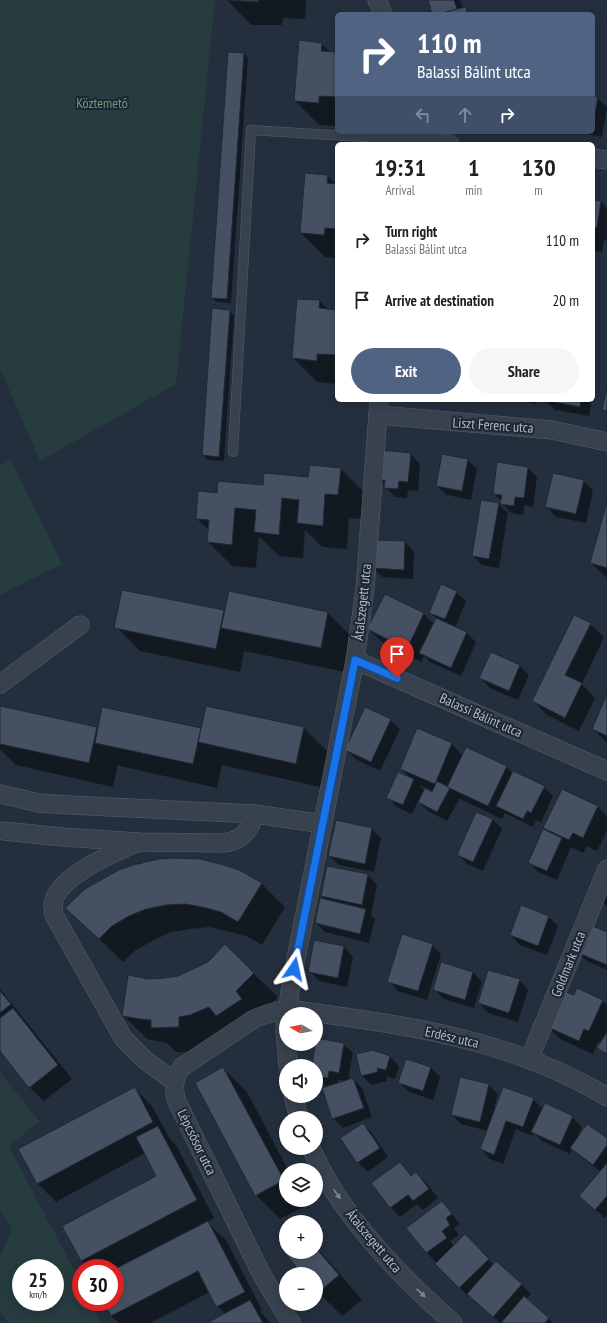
<!DOCTYPE html>
<meta charset="utf-8">
<style>
:root{--surface:#fff;--page:#f6f6f6;--text:#202124;--muted:#757577;--accent:#506383}
body{margin:0;font-family:"PT Sans Narrow",sans-serif;background:var(--page);color:var(--text);height:100vh;display:flex;flex-direction:column;font-size:15px;white-space:nowrap}
*{box-sizing:border-box;margin:0}
p{font-size:13px;color:var(--muted)}
.icon{flex:none;width:22px;height:22px;fill:none;stroke:currentColor;stroke-width:2;stroke-linecap:round;stroke-linejoin:round}
.map{position:relative;flex:1;overflow:hidden}
.side{position:absolute;left:335px;top:142px;width:260px;height:260px;display:flex;flex-direction:column;background:var(--surface);border-radius:6px;box-shadow:0 2px 10px #0003}
.side>*{flex:none}
.top-card{position:absolute;left:335px;top:12px;width:260px;height:122px;border-radius:6px;box-shadow:0 2px 10px #0003;background:#506383;color:#fff;overflow:hidden}
.needle{width:26px;rotate:280deg}
.fabs{position:absolute;left:279px;top:1007px;display:grid;gap:8px}
.fabs a{display:grid;place-items:center;width:44px;height:44px;border-radius:50%;background:var(--surface);box-shadow:0 2px 10px #0003;font-size:20px}
.speed{position:absolute;left:12px;top:1259px;display:flex;gap:8px;font-size:20px;font-weight:700;text-align:center}
.speed>*{display:grid;place-content:center;width:52px;height:52px;border-radius:50%;background:var(--surface);box-shadow:0 2px 10px #0003;line-height:1}
.speed small{font-size:10px;font-weight:400}
.speed .limit{border:6px solid #d22;background:#fff;color:#111}
.pin{position:absolute;display:grid;place-items:center;width:34px;height:34px;color:#fff;margin:-41px -17px;border-radius:50% 50% 50% 0;rotate:-45deg;box-shadow:0 0 4px #0007}
.pin .icon{rotate:45deg}
.me{position:absolute;width:44px;margin:-22px;rotate:11deg;stroke-linejoin:round;filter:drop-shadow(0 0 3px #0008)}
.turn{display:flex;align-items:center;gap:14px;height:84px;padding:0 16px;font-size:18px}
.turn .icon{width:52px;height:52px;stroke-width:2.5}
.turn b{display:block;font-size:28px;line-height:34px}
.lanes{display:flex;align-items:center;height:38px;padding:0 16px;background:#0003;justify-content:center;gap:20px;direction:ltr}
.lanes .off{opacity:.35}
.eta{display:flex;justify-content:space-evenly;align-items:center;height:68px;text-align:center}
.eta b{font-size:24px;font-weight:600;line-height:28px}
.cta{display:flex;gap:8px;margin-top:auto;padding:8px 16px}
.cta a{flex:1;height:46px;border-radius:24px;background:var(--accent);color:#fff;font-size:16px;font-weight:600;line-height:46px;text-align:center}
.cta a+a{background:var(--page);color:var(--text)}
ul{padding:0;list-style:none}
li{display:flex;align-items:center;gap:12px;height:60px;padding:0 16px}
li div{flex:1}
li b{display:block;font-size:15px}
li em{font-style:normal}
.map>svg:first-child{display:block}
.green{fill:#263c3f;fill-rule:evenodd}
.shadow{fill:#0007;fill-rule:evenodd}
.building{fill:#455162;stroke:#1f2835}
.lines{fill:none;stroke-linecap:round;stroke-linejoin:round}
.lane-casing{stroke:#565f6c;stroke-width:10}
.street-casing{stroke:#565f6c;stroke-width:19}
.lane{stroke:#38414e;stroke-width:9}
.street{stroke:#38414e;stroke-width:18}
.oneway{fill:#7c8592}
.route-casing{stroke:#114b97;stroke-width:10}
.route{stroke:#1a73e8;stroke-width:7}
.labels{text-anchor:middle;dominant-baseline:central;stroke-width:4;stroke-linejoin:round;paint-order:stroke}
.park-label{font-size:14px;fill:#6b9a76;stroke:#1d2633}
.street-label{font-size:14px;fill:#b4bcc9;stroke:#1d2633}
</style>
<div class="map">
<svg width="607" height="1323" viewBox="0 0 607 1323">
<rect width="100%" height="100%" fill="#242f3e"/>
<g class="green">
<path d="M0 0H215L176 384 40 461 0 369Z"/>
<path d="M11 460 62 564 0 595V465Z"/>
<path d="M0 1072 39 1121 9 1147 81 1283V1302H91L102 1323H8L0 1312V1257L12 1229 0 1211ZM21 1268H55V1302H21Z"/>
</g>
<g class="shadow">
<path d="M227 0H306L305 19 283 18 282 25H251Z"/>
<path d="M429 0H460L463 9 465 8 471 14H433Z"/>
<path d="M322 44 330 52 337 53V126L319 125 295 101Z"/>
<path d="M244 54 248 58 231 303 217 302 212 298Z"/>
<path d="M593 97 597 98 607 107 602 137 574 132H593Z"/>
<path d="M328 176 337 185V258L325 257 301 233Z"/>
<path d="M593 201 601 202 607 208V241L604 240 602 252 595 251 593 263Z"/>
<path d="M298 300 320 301 329 310 337 311V384L317 382 293 358Z"/>
<path d="M229 311 234 315 224 461 207 460 203 455Z"/>
<path d="M593 381 595 383 593 395Z"/>
<path d="M512 400H537L536 404Z"/>
<path d="M545 400H592L589 416 555 410Z"/>
<path d="M411 454 420 464 418 491 408 490 407 498 395 497 378 479Z"/>
<path d="M467 460 477 469 471 500 447 495 437 486Z"/>
<path d="M528 468 537 477 533 507 525 505 523 515 511 513 494 493Z"/>
<path d="M341 469 365 493 362 519 349 518 347 549 322 547 305 530 303 558 279 556 259 536 256 568 232 566 208 542 209 530 197 519 218 494 309 478Z"/>
<path d="M583 481 593 490 586 523 556 517 547 507Z"/>
<path d="M498 504 508 513 499 568 482 565 473 556Z"/>
<path d="M607 505V578L591 563Z"/>
<path d="M375 541 405 542 414 552 413 579 382 577 373 568Z"/>
<path d="M456 592 466 601 455 628 467 633 476 642 461 676 430 662 424 656 421 662 382 642 368 629 385 595 424 614 434 624 436 618 430 612Z"/>
<path d="M223 611 225 613H328L352 637 345 672 244 651 240 672 140 651 116 627Z"/>
<path d="M590 624 604 637 582 684 595 698 579 731 547 715 533 701Z"/>
<path d="M519 665 529 675 518 700 490 688 480 678Z"/>
<path d="M607 697V743L593 729Z"/>
<path d="M0 707 96 728 98 730 103 708 202 730 304 728 328 752 320 787 222 765 217 788 120 766 118 764 113 787 16 765 0 749Z"/>
<path d="M390 720 400 729 380 771 355 759 346 749Z"/>
<path d="M452 744 463 756 506 767 513 773 544 787 553 796 541 822 536 820 533 827 505 813 502 819 462 800 460 798 447 821 428 811 418 801 412 814 397 807 388 797 409 777 401 769ZM419 785 433 791 432 793 425 791Z"/>
<path d="M562 790 598 807 607 816V831L597 851 587 846 583 853 571 847 557 880 538 872 529 862 550 833 545 828Z"/>
<path d="M493 820 502 829 483 871 467 864 458 854Z"/>
<path d="M337 821 372 829 381 838 374 872 339 865 329 855Z"/>
<path d="M119 871 261 883 285 907 262 945 246 936 227 931 209 927 190 929 171 932 154 940 136 950 123 962 67 908 85 889Z"/>
<path d="M368 875 377 885 371 915 375 919 369 943 325 932 316 923 326 900 322 896Z"/>
<path d="M607 876V906L597 897Z"/>
<path d="M549 917 558 926 547 955 520 945 511 935Z"/>
<path d="M607 933V970L587 961 577 952Z"/>
<path d="M315 941 344 947 353 957 347 987 319 981 309 971Z"/>
<path d="M432 945 441 954 427 1000 398 991 389 981Z"/>
<path d="M225 946 278 997 260 1015 265 1023 240 1039 232 1031 214 1039 203 1041V1051L176 1052 167 1043 147 1039 123 1015 148 980 179 977 208 962Z"/>
<path d="M473 972 482 982 474 1008 444 999 434 990Z"/>
<path d="M519 980 528 990 518 1022 488 1013 479 1003Z"/>
<path d="M0 989 72 1079 44 1101 30 1088 0 1050Z"/>
<path d="M577 989 603 1001 607 1005V1056L599 1048 601 1043 598 1042 593 1054 560 1039 546 1025 574 996Z"/>
<path d="M343 1044 353 1053 348 1080 353 1079 362 1088 372 1117 343 1128 333 1118 331 1086 321 1085 316 1080V1066H313ZM338 1080 346 1081 337 1084Z"/>
<path d="M372 1051 390 1057 399 1066 395 1079 386 1076 387 1081 372 1085 362 1076Z"/>
<path d="M223 1068 247 1092 288 1170H286V1200H304L307 1205 280 1219 256 1195Z"/>
<path d="M431 1068 440 1077 433 1100 409 1092 399 1083Z"/>
<path d="M488 1085 498 1094 494 1108 533 1099 543 1109 545 1105 572 1117 582 1127 576 1140 607 1139V1216L605 1218 590 1205 601 1172 581 1157 572 1149 570 1154 542 1141 534 1133 532 1136 516 1129 503 1164 490 1159 481 1149 488 1131 461 1124 452 1115Z"/>
<path d="M134 1088 152 1106 170 1139 176 1145 214 1218 207 1222 226 1240 262 1310 260 1311 270 1323H209L226 1314 217 1306 210 1292 150 1323H119L111 1316 104 1302H115V1268H89L82 1261 63 1226 157 1176 145 1153 56 1202 38 1184 20 1150Z"/>
<path d="M363 1124 372 1133 388 1157 368 1172 358 1162 342 1138Z"/>
<path d="M400 1163 412 1176 416 1173 426 1183 438 1198 423 1210 417 1204 400 1217 391 1207 373 1183Z"/>
<path d="M442 1202 460 1224 454 1228 459 1235 450 1241 454 1246 465 1236 494 1265 521 1284 531 1294 526 1299 553 1323H500L470 1296 469 1297 436 1264 437 1263 427 1253 408 1228Z"/>
<path d="M316 1247 328 1260 362 1300 342 1316 316 1290V1274H303L285 1253 316 1252Z"/>
</g>
<g class="building">
<path d="M226 0H259L258 2Z"/>
<path d="M428 0H454L457 9 439 14H432Z"/>
<path d="M466 7 468 14H439L457 9Z"/>
<path d="M299 40 322 43 321 51 337 52V97L319 96V103L294 101Z"/>
<path d="M228 52 244 53 227 299 211 298Z"/>
<path d="M593 96 598 97 593 126Z"/>
<path d="M305 173 328 175 327 183 337 184V229L325 228 324 235 300 233Z"/>
<path d="M593 200 601 201 597 228 593 227Z"/>
<path d="M297 299 320 300 319 308 337 310V355L317 354V361L292 358Z"/>
<path d="M212 308 230 310 219 457 202 455Z"/>
<path d="M607 386V411L602 410Z"/>
<path d="M544 400H581L580 407Z"/>
<path d="M380 450 411 453 408 482 399 481 398 489 384 488 385 480 377 479Z"/>
<path d="M442 454 468 459 462 491 436 486Z"/>
<path d="M497 462 528 467 524 498 515 497 514 506 500 504 502 495 493 494Z"/>
<path d="M310 465 341 468 338 495 325 494 323 526 297 523 299 500 282 498 279 535 254 532 256 510 235 508 232 545 207 542 209 520 196 519 198 491 217 493 218 481 263 485 264 473 308 477Z"/>
<path d="M553 473 584 480 576 514 545 507Z"/>
<path d="M481 500 499 503 489 559 472 556Z"/>
<path d="M607 502V568L590 563Z"/>
<path d="M374 540 405 541 404 570 372 568Z"/>
<path d="M441 584 457 591 445 619 429 613Z"/>
<path d="M122 590 224 610 216 649 114 628Z"/>
<path d="M229 591 328 612 321 648 221 628Z"/>
<path d="M385 594 424 613 407 649 367 629Z"/>
<path d="M574 615 591 623 565 675 582 683 565 718 532 701Z"/>
<path d="M436 618 467 632 451 668 419 653Z"/>
<path d="M491 652 520 665 509 691 479 678Z"/>
<path d="M607 694V736L592 729Z"/>
<path d="M0 706 97 727 89 763 0 744Z"/>
<path d="M206 706 304 727 296 764 198 742Z"/>
<path d="M102 707 201 728 193 764 95 743Z"/>
<path d="M365 707 391 719 371 762 345 750Z"/>
<path d="M417 728 452 743 435 784 400 769Z"/>
<path d="M466 747 507 766 488 806 447 787Z"/>
<path d="M513 771 545 786 531 813 527 811 523 819 496 806Z"/>
<path d="M398 772 414 779 403 805 386 798Z"/>
<path d="M437 781 450 788 437 812 418 802 425 788 432 792Z"/>
<path d="M562 789 598 806 583 838 573 833 569 840 543 828Z"/>
<path d="M476 812 493 819 473 862 457 855Z"/>
<path d="M336 820 372 828 365 864 328 856Z"/>
<path d="M543 829 562 838 547 871 528 863Z"/>
<path d="M173 858 200 859 224 865 239 870 262 883 238 922 221 912 202 907 185 904 166 905 146 909 129 916 112 926 99 939 65 908 85 889 119 870 133 865 159 859Z"/>
<path d="M327 866 368 874 362 905 321 896Z"/>
<path d="M320 898 366 909 360 934 315 923Z"/>
<path d="M521 905 549 916 538 946 510 935Z"/>
<path d="M588 924 607 932V965L576 952Z"/>
<path d="M402 934 433 944 418 991 387 982Z"/>
<path d="M314 940 344 946 338 978 308 972Z"/>
<path d="M225 944 254 973 236 991 242 999 216 1016 209 1007 190 1015 179 1017V1027L151 1028V1020L140 1019 122 1016 128 975 148 979 164 978 178 976 208 962Z"/>
<path d="M441 962 473 972 465 1000 433 990Z"/>
<path d="M488 970 520 979 509 1013 478 1003Z"/>
<path d="M577 988 603 1000 589 1031 584 1029 579 1041 545 1026 561 990 574 995Z"/>
<path d="M0 991 11 1004 0 1013Z"/>
<path d="M13 1008 58 1065 29 1088 0 1051V1018Z"/>
<path d="M607 1032V1054L597 1048Z"/>
<path d="M316 1038 344 1043 339 1073 329 1071 328 1078 316 1077V1066H312Z"/>
<path d="M373 1050 390 1056 386 1070 377 1068 378 1072 361 1076 356 1054Z"/>
<path d="M406 1059 431 1067 423 1091 398 1083Z"/>
<path d="M223 1067 284 1180 255 1196 195 1083Z"/>
<path d="M460 1077 489 1084 480 1122 451 1115Z"/>
<path d="M353 1078 364 1108 332 1119 322 1088Z"/>
<path d="M135 1087 153 1122 37 1184 18 1149Z"/>
<path d="M503 1087 534 1098 523 1127 506 1121 494 1155 480 1149Z"/>
<path d="M545 1103 573 1116 560 1145 531 1132Z"/>
<path d="M363 1123 380 1148 357 1163 340 1138Z"/>
<path d="M587 1124 607 1138V1145L593 1165 570 1148Z"/>
<path d="M158 1126 197 1200 81 1261 62 1226 156 1176 136 1137Z"/>
<path d="M400 1162 411 1176 416 1172 429 1189 413 1201 408 1195 390 1208 371 1183Z"/>
<path d="M607 1163V1196L595 1210 579 1196Z"/>
<path d="M442 1201 452 1214 446 1218 450 1225 442 1231 447 1238 426 1253 406 1228Z"/>
<path d="M208 1221 245 1292 216 1307 198 1271 111 1316 103 1302H115V1269Z"/>
<path d="M465 1234 489 1259 459 1288 435 1264Z"/>
<path d="M316 1248 339 1275 318 1293 316 1291V1274H302L284 1252 286 1250V1252H316Z"/>
<path d="M496 1261 522 1284 493 1317 467 1294Z"/>
<path d="M524 1296 549 1318 545 1323H501Z"/>
<path d="M250 1300 263 1323H207Z"/>
</g>
<g class="lines">
<g class="lane-casing">
<path id="lane" d="M233 452 251 130 396 139"/>
</g>
<g class="street-casing">
<g id="street">
<path d="M377 0 383 14"/>
<path d="M396 139 450 144"/>
<path d="M593 158 607 160"/>
<path d="M378 415 552 430 607 442"/>
<path d="M355 660 607 771"/>
<path d="M0 684 80 625"/>
<path d="M0 794 39 803 69 805 255 814 323 824"/>
<path d="M4 831 62 837 139 842 224 843C243 840 249 831 255 814"/>
<path d="M139 842C117 851 55 877 53 905 53 908 54 912 54 915L123 1038 146 1061 174 1081"/>
<path d="M287 1014 291 984 355 660 365 589 379 400"/>
<path d="M286 1021 285 1031 288 1066"/>
<path d="M529 1060 607 869"/>
<path d="M293 1096 299 1118"/>
<path d="M311 1148C340 1215 399 1275 453 1323"/>
<path d="M291 1323 262 1275 177 1102C173 1088 173 1079 182 1067L254 1019 267 1014 287 1009C384 1022 483 1034 572 1078 584 1084 596 1090 607 1097"/>
</g>
</g>
<use href="#lane" class="lane"/>
<use href="#street" class="street"/>
</g>
<defs><path id="oneway-solid" d="M-6-.8H1V-3.2L6.5 0L1 3.2V.8H-6Z"/></defs>
<g class="oneway">
<use href="#oneway-solid" transform="translate(337 1194) rotate(55)"/>
<use href="#oneway-solid" transform="translate(421 1293) rotate(43)"/>
</g>
<g class="lines">
<g class="route-casing">
<path id="route" d="M294 969 355 660 397 678"/>
</g>
<use href="#route" class="route"/>
</g>
<g class="labels">
<g class="park-label">
<text x="102" y="103">Köztemető</text>
</g>
<g class="street-label">
<text transform="translate(493 425) rotate(4)">Liszt Ferenc utca</text>
<text transform="translate(362 602) rotate(-84)">Átalszegett utca</text>
<text transform="translate(481 715) rotate(24)">Balassi Bálint utca</text>
<text transform="translate(568 964) rotate(-68)">Goldmark utca</text>
<text transform="translate(452 1037) rotate(13)">Erdész utca</text>
<text transform="translate(197 1142) rotate(64)">Lépcsősor utca</text>
<text transform="translate(374 1241) rotate(50)">Átalszegett utca</text>
</g>
</g>
</svg>
<div class="fabs">
<a><svg class="needle" viewBox="-14 -14 28 28"><path d="M0-13l5 13h-10z" fill="#e53935"/><path d="M0 13l5-13h-10z" fill="#757577"/></svg></a>
<a><svg class="icon" aria-label="sound" viewBox="0 0 24 24"><path d="M4 9h4l5-4v14l-5-4H4zM17 9q2 3 0 6"/></svg></a>
<a><svg class="icon" aria-label="search" viewBox="0 0 24 24"><circle cx="10" cy="10" r="6"/><path d="M15 15l6 6"/></svg></a>
<a><svg class="icon" aria-label="layers" viewBox="0 0 24 24"><path d="M12 4l9 5-9 5-9-5zM3 14l9 5 9-5"/></svg></a>
<a>+</a>
<a>−</a>
</div>
<div class="speed"><div>25<small>km/h</small></div><div class="limit">30</div></div>
<div class="pin" style="left:397px;top:678px;background:#d93025"><svg class="icon" aria-label="arrive" viewBox="0 0 24 24"><path d="M6 21V4h12l-3 4 3 4H6"/></svg></div>
<svg class="me" style="left:294px;top:969px" viewBox="-20 -20 40 40"><path d="M0-17L14 15 0 8-14 15z" fill="#1a73e8" stroke="#fff" stroke-width="4"/></svg>
<div class="top-card">
<div class="turn"><svg class="icon" aria-label="right" viewBox="0 0 24 24"><path d="M7 20v-9h11M14 6l5 5-5 5"/></svg><div><b>110 m</b>Balassi Bálint utca</div></div>
<div class="lanes"><svg class="icon off" aria-label="left" viewBox="0 0 24 24"><path d="M17 20v-9H6M10 6l-5 5 5 5"/></svg><svg class="icon off" aria-label="ahead" viewBox="0 0 24 24"><path d="M12 20V5M6 11l6-6 6 6"/></svg><svg class="icon" aria-label="right" viewBox="0 0 24 24"><path d="M7 20v-9h11M14 6l5 5-5 5"/></svg></div>
</div>
<section class="side">
<div class="eta">
<div><b>19:31</b><p>Arrival</p></div>
<div><b>1</b><p>min</p></div>
<div><b>130</b><p>m</p></div>
</div>
<ul>
<li><svg class="icon" aria-label="right" viewBox="0 0 24 24"><path d="M7 20v-9h11M14 6l5 5-5 5"/></svg><div><b>Turn right</b><p>Balassi Bálint utca</p></div><em>110 m</em></li>
<li><svg class="icon" aria-label="arrive" viewBox="0 0 24 24"><path d="M6 21V4h12l-3 4 3 4H6"/></svg><div><b>Arrive at destination</b></div><em>20 m</em></li>
</ul>
<div class="cta"><a>Exit</a><a>Share</a></div>
</section>
</div>
